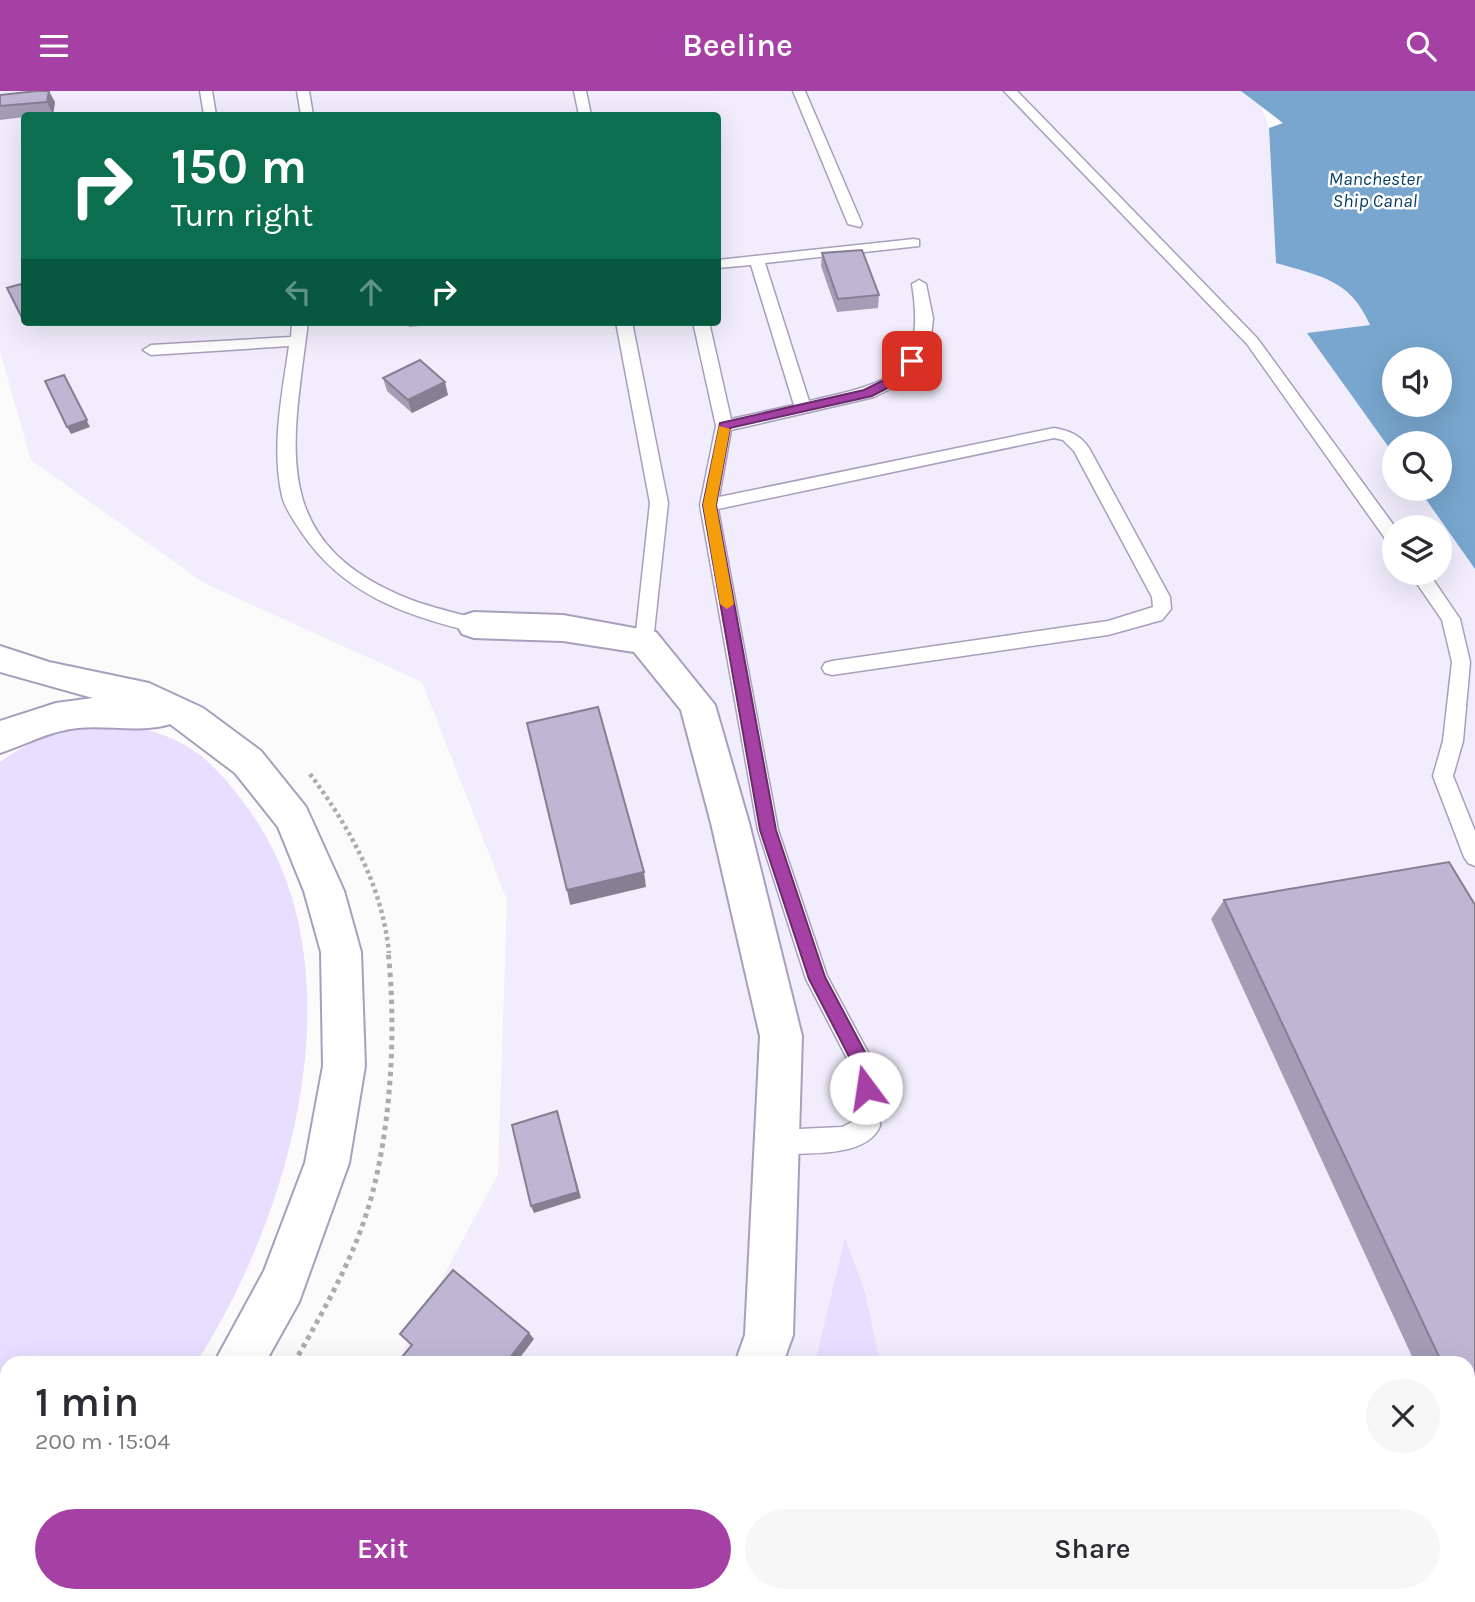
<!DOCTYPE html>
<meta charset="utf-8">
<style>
:root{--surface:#fff;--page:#f7f7f7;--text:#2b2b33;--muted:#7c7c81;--accent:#a540a5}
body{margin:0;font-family:Karla,sans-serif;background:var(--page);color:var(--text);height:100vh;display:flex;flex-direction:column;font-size:26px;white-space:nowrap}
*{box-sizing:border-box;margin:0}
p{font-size:23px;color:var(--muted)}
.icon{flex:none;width:38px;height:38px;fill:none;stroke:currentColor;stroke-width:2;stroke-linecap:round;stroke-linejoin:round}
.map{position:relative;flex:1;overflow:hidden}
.side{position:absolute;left:0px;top:1265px;width:1475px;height:247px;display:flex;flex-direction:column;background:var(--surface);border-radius:21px 21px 0 0;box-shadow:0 7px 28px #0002}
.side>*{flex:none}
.banner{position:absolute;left:21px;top:21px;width:700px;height:214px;border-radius:7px;box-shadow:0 7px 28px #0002;background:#0b6e4f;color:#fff;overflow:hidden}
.buttons{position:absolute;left:1382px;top:256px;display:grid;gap:14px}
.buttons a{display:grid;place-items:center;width:70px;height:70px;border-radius:50%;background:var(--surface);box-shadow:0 7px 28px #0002;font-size:35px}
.pin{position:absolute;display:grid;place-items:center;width:60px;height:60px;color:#fff;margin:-30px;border-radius:14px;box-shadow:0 4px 10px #0006}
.me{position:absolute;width:77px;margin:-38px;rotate:346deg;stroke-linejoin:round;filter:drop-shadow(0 0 5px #0008)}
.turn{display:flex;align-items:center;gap:24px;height:147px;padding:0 35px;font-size:32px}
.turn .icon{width:91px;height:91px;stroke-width:2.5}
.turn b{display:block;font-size:49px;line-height:60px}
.lanes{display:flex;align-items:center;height:66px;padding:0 35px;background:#0003;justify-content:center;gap:35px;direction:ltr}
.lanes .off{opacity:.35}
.round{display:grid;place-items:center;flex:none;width:74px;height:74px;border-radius:37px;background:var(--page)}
.head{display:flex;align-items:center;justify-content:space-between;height:119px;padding:0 35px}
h1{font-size:42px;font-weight:600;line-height:52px}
.cta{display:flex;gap:14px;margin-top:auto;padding:14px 35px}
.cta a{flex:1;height:80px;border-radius:42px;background:var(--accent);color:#fff;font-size:28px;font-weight:600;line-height:80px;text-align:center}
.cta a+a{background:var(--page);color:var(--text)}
header{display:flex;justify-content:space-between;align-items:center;height:91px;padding:0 35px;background:var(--accent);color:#fff;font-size:32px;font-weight:600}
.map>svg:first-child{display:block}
.built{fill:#f1edfc;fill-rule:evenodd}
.green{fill:#e8deff}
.water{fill:#78a6ce;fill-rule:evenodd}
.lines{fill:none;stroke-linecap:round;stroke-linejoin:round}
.service-casing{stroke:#a79fbc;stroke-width:3}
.minor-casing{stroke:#a79fbc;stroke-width:4}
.primary-casing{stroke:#a79fbc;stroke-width:4}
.path-far1{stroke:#acabaf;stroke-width:4.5;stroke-dasharray:3.5 3.5;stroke-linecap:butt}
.path{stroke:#acabaf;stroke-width:5;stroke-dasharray:4.5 4.5;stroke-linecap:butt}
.service{fill:#fff;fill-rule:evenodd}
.minor{fill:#fff;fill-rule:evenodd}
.primary{fill:#fff;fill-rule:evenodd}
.wall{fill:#a49db6}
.shaded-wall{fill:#867f94}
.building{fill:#bfb6d4;stroke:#867f94;stroke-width:2}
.route{fill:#a540a5;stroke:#6b2a6b;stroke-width:2}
.slow{fill:#f59e0b}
.labels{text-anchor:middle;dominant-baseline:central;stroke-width:5;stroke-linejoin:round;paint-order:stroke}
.far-water-label{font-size:19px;font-style:italic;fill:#0a4167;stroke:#fff}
</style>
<header><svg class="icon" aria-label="menu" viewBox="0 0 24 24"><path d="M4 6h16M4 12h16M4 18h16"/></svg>Beeline<svg class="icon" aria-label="search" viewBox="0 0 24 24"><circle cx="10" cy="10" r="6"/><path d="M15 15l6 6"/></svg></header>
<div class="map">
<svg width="1475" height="1511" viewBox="0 0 1475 1511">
<rect width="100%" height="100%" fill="#fbfbfb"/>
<path class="built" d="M0 0H1241L1261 15 1269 37 1276 171 1336 190 1361 213 1370 234 1308 242 1395 364V397H1419L1475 476V1511H235L242 1505H1468V1272H397L498 1083 507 809 422 591 204 492 31 369 0 261ZM24 24H718V231H24ZM1395 436H1440V481H1395Z"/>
<g class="green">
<path d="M124 633C188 647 209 665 247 716 363 873 293 1122 196 1272H7V1505H10L0 1511V671C43 640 73 637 124 633Z"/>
<path d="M845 1147 865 1201 880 1272H815Z"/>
<path d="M715 1505H937L935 1511H715Z"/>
</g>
<path class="water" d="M1241 0H1475V478L1418 397H1440V352H1395V365L1307 242 1370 234C1350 188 1320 185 1276 172L1269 37 1283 32ZM1395 268H1440V313H1395Z"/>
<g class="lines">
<g class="service-casing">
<g id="service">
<path d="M200 0H212L216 24H204Z"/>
<path d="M297 0H309L313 24H301Z"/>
<path d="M574 0H586L591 24H579Z"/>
<path d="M793 0H805L862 133 860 136 848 133Z"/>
<path d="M1004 0H1017L1257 247 1395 436V455L1389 453 1247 253Z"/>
<path d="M914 148 919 149V155L765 172 809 310C888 292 927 286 912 193L919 189 926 193 933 227 930 255 908 289 874 306 731 339 719 406 1054 337C1070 340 1080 344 1089 357L1170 506 1171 518 1162 529 1108 544 832 584 825 582 822 577 825 572 832 570 1108 530 1153 516 1152 506 1074 360 1063 349 1054 347 718 418 778 739 827 885 877 978 880 1035C867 1067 806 1062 777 1063L768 1059 765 1051 768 1043 777 1039 842 1036 856 1029 853 979 806 888 758 739 700 414 716 335 693 231H709L731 328 794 314 751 174 718 177V169Z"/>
<path d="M292 231H308C293 354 266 451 409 508 432 517 457 522 481 529L483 534 481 539 474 541C406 525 343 503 302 442 295 431 285 418 282 405 271 356 282 304 289 255L151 264 143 259 151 254 291 246Z"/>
<path d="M616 231H632L668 412 653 550 644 557 635 550 650 412Z"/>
<path d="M1409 481H1428L1460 528 1470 571 1463 650 1453 685 1475 740V775L1468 772 1464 766 1433 685 1443 650 1452 571 1442 529Z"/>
<path d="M425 1505H456L453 1511H422Z"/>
</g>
</g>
<g class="minor-casing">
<g id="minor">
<path d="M474 521 563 524 656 541 715 614 749 732 802 945 793 1244 783 1272H735L745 1244 760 945 711 732 681 619 634 561 563 550 474 547 462 543 457 534 462 525Z"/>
<path d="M577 1505H634L631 1511H574Z"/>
</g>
</g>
<g class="primary-casing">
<g id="primary">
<path d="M0 555 49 571 149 592 203 617 261 660 306 716 344 800 361 861 365 975 349 1072 299 1211 265 1272H214L264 1180 305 1072 323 975 321 861 304 800 278 736 235 682 170 633C142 642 107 634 78 637 49 640 27 653 0 662V630L56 612 93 607 0 581Z"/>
<path d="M20 1505H77L74 1511H17Z"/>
</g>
</g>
<path class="path-far1" d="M310 683C350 737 382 794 389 862"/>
<g class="path">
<path d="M294 1272C321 1224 349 1176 366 1124 391 1047 397 939 388 860"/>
<path d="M134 1511 138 1505"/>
</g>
<use href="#service" class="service"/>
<use href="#minor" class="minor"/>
<use href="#primary" class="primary"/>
</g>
<g class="wall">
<path d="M0 4 55 11 53 23 24 24V26L0 29Z"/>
<path d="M822 162 879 204 878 217 837 221 821 175Z"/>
<path d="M408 231H459L409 236Z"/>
<path d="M383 287 448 304 412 322 387 300Z"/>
<path d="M1224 809 1475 814V1404L1468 1389V1272H1415L1211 828Z"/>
</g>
<g class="shaded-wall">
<path d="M49 0 55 11 53 23 47 11Z"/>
<path d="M64 284 90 336 71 343 67 336Z"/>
<path d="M445 291 448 304 412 322 408 309Z"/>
<path d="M644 781 646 796 570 814 567 799Z"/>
<path d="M557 1020 581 1107 534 1122 531 1115Z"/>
<path d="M529 1242 534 1248 516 1272H506Z"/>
<path d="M274 1505H283L288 1511H279Z"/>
<path d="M386 1505H395L391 1511H381Z"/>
</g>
<g class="building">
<path d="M37 0H49L47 11 0 15V4Z"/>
<path d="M862 159 879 204 838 208 822 162Z"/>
<path d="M21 193 24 200V226L22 227 7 197Z"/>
<path d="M420 269 445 291 408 309 383 287Z"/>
<path d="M64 284 87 329 67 336 45 290Z"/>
<path d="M598 616 644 781 567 799 527 632Z"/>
<path d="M1449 771 1475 814V1343L1468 1329V1272H1442L1224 809Z"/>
<path d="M557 1020 578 1101 531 1115 512 1034Z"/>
<path d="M453 1179 529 1242 506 1272H397L412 1254 400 1243Z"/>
<path d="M259 1505H274L279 1511H254Z"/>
<path d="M324 1505H386L381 1511H330Z"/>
</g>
<path class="route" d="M908 267 918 270 907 287 872 305 730 337 716 414 776 739 825 886 874 978 872 1003 866 1006 859 1003 856 979 809 888 760 739 703 414 720 332 864 299 898 282Z"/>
<path class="slow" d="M719 335 730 338 716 414 734 513 727 518 720 513 703 414Z"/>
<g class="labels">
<g class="far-water-label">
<text x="1375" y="88">Manchester<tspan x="1375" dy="22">Ship Canal</tspan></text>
</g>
</g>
</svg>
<div class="buttons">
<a><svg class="icon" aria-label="sound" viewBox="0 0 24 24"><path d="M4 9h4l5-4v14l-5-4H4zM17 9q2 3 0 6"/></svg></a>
<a><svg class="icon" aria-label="search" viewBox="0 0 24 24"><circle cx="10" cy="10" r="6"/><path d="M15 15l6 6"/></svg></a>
<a><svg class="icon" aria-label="layers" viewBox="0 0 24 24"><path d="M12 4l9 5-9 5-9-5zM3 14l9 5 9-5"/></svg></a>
</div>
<div class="pin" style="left:912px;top:270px;background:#d93025"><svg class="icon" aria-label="arrive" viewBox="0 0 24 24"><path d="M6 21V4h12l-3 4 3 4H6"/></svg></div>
<svg class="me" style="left:866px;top:997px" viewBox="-20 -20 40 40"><circle r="19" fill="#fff"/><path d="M0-13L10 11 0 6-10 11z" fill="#a540a5"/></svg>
<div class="banner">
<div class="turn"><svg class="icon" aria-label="right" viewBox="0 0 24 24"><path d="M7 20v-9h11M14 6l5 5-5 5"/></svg><div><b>150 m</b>Turn right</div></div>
<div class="lanes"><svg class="icon off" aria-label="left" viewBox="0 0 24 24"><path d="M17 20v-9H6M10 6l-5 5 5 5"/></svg><svg class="icon off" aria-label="ahead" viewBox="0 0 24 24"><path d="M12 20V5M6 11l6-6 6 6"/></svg><svg class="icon" aria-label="right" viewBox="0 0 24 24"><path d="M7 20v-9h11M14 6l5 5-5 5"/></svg></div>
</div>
<section class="side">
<div class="head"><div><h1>1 min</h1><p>200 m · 15:04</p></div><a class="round"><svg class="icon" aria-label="close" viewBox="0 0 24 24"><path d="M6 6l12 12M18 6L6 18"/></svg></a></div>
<div class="cta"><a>Exit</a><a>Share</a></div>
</section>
</div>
